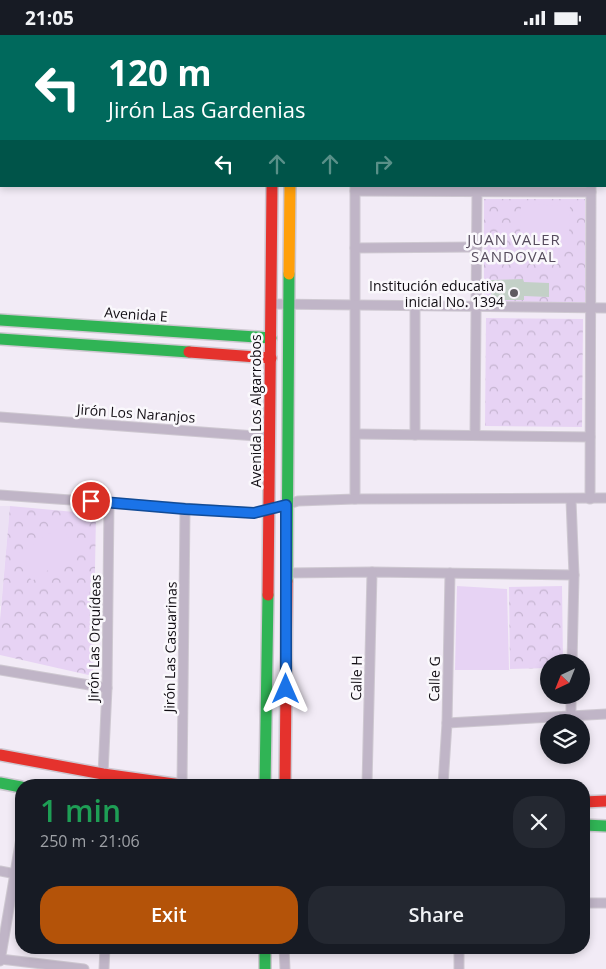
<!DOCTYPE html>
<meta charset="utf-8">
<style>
:root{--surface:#171b24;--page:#242831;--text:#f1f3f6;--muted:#9ea1a6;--accent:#b45309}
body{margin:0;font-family:"Open Sans",sans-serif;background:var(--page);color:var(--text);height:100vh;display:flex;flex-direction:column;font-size:19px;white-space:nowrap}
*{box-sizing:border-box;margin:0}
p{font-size:16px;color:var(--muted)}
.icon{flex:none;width:28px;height:28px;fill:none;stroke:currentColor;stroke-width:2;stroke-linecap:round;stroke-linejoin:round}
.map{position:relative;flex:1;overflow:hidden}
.sheet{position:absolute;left:15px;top:744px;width:575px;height:175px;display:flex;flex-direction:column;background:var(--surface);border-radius:20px;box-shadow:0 2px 8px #0003}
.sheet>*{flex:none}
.guide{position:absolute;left:0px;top:0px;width:606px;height:152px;box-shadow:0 2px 8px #0003;background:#00695c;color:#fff;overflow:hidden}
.needle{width:32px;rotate:223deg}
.controls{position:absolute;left:540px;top:619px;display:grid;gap:10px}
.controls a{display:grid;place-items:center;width:50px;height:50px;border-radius:50%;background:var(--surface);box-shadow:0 2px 8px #0003;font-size:25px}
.pin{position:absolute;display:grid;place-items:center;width:42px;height:42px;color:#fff;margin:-21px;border:2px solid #fff;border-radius:50%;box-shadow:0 1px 5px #0007}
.me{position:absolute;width:55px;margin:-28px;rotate:0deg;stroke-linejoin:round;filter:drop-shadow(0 0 4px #0008)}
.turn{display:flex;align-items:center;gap:18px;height:105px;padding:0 25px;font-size:22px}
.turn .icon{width:65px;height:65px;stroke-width:2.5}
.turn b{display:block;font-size:35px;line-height:42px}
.lanes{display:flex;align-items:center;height:48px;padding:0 25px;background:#0003;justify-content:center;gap:25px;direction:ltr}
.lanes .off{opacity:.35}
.round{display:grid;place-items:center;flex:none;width:52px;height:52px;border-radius:20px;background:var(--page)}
.summary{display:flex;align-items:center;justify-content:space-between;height:85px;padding:0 25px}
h1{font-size:30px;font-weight:600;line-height:38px;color:#1e9e55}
.action{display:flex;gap:10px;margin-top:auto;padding:10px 25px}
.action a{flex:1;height:58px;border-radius:20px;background:var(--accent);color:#fff;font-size:20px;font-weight:600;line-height:58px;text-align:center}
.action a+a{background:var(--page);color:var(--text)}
.status{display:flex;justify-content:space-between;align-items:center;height:35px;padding:0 25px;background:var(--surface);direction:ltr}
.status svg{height:14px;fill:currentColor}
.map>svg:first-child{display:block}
.built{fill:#ece1f4}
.park{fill:url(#park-crowns)}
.pitch{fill:#e7d3f4}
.building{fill:#c3d0c7}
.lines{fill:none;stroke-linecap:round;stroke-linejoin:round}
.street-casing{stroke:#cec8d1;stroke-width:11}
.fast-casing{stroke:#cec8d1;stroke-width:14}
.slow-casing{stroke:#cec8d1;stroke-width:14}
.jam-casing{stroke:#cec8d1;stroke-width:14}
.street{stroke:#c0b5c7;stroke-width:9}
.fast{stroke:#30b455;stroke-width:11}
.slow{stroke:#ff9f0a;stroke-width:11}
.jam{stroke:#e5322d;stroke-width:11}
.route-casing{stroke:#114b97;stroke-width:12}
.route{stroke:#1a73e8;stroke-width:9}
.poi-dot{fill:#605b62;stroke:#faf8fc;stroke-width:2}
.labels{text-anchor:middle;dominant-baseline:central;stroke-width:5;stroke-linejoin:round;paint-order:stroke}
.poi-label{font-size:14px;fill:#110d13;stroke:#faf8fc;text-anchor:end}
.street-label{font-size:14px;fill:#110d13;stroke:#faf8fc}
.neighbourhood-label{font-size:15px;letter-spacing:1px;fill:#564c5d;stroke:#faf8fc}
</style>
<div class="status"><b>21:05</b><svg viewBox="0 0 49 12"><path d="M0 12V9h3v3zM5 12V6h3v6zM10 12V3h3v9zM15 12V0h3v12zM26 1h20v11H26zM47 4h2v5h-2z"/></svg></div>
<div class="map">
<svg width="606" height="934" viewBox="0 0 606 934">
<defs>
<pattern id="park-crowns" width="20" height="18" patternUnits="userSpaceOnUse" patternTransform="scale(1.25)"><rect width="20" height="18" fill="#e7d3f4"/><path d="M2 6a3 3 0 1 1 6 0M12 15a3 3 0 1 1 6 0" fill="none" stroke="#c5b4d0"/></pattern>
</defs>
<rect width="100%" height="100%" fill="#f2ebf6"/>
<path class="built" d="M0 471H10L1 571H0Z"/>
<g class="park">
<path d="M484 164H585V268L484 267Z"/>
<path d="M486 283 583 284 582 392 485 391Z"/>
<path d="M10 471 96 479 93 641 0 620V585Z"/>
<path d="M562 551 563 627 549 628V633L510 634 509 552Z"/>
</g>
<g class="pitch">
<path d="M521 169 570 171 569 202 520 200Z"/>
<path d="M61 491 77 516 32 546 15 521Z"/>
<path d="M457 551 507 554 509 635H455Z"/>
</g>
<path class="building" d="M523 244 524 247 549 248V262L524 261V265H491V245Z"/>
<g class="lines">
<g class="street-casing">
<g id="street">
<path d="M189 0V1"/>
<path d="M372 0V1"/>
<path d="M434 0 439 1"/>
<path d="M89 1 90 0"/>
<path d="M0 27H1"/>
<path d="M605 53H606"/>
<path d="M0 72 1 69"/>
<path d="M605 95H606"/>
<path d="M355 151V464"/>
<path d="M355 156 591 157"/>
<path d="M355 213 477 212"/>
<path d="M271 269 606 273"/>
<path d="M415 270V400"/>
<path d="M0 382 269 402"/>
<path d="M356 399 590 402"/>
<path d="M475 400 477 157"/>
<path d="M0 460 254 478 270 475 298 466 355 464 606 463"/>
<path d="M590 464 591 151"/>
<path d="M571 465 574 540 572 628"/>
<path d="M286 538 372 537 574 540"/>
<path d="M0 635 107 653"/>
<path d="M571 681V660"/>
<path d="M447 688 606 679"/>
<path d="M103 739 107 653 109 467"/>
<path d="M182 750 185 474"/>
<path d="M367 750 372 537"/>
<path d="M443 750 447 688 450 538"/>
<path d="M0 836 21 840"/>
<path d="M584 868H606"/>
<path d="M284 912 285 934"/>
<path d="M459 912V934"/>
<path d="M0 924 84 934"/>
<path d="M0 926 21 803"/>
<path d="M104 934 105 912"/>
</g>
</g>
<g class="fast-casing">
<g id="fast">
<path d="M270 0V1"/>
<path d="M0 285 271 303"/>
<path d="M0 304 189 317"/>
<path d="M287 546 289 239"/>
<path d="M0 748 21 752"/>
<path d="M265 750 268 560"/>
<path d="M584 790 606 791"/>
<path d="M265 912V934"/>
</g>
</g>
<g class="slow-casing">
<path id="slow" d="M289 239 290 151"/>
</g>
<g class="jam-casing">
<g id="jam">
<path d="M287 0V1"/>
<path d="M189 317 271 323"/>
<path d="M268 560 272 151"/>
<path d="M0 720 103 739 181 750"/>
<path d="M285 750 287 546"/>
<path d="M584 767 606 766"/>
</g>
</g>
<use href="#street" class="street"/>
<use href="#fast" class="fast"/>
<use href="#slow" class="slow"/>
<use href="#jam" class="jam"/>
</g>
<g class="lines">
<g class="route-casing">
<path id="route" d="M91 466 185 474 254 478 286 470V654"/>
</g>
<use href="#route" class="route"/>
</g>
<circle class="poi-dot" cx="514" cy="258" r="5"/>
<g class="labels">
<g class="poi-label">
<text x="504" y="250">Institución educativa<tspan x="504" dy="16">inicial No. 1394</tspan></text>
</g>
<g class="street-label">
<text transform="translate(136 279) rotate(4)">Avenida E</text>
<text transform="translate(255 376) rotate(-90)">Avenida Los Algarrobos</text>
<text transform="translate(136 378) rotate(4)">Jirón Los Naranjos</text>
<text transform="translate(94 603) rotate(-89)">Jirón Las Orquídeas</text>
<text transform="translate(170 612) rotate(-89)">Jirón Las Casuarinas</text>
<text transform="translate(356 643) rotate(-89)">Calle H</text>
<text transform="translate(434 644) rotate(-89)">Calle G</text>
</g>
<g class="neighbourhood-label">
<text x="514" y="204">JUAN VALER<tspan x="514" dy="17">SANDOVAL</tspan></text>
</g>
</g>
</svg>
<div class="controls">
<a><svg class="needle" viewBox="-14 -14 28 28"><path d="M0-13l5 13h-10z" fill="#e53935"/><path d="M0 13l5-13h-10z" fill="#9ea1a6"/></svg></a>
<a><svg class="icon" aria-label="layers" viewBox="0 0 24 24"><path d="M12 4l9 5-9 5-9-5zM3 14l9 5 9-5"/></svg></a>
</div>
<div class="pin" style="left:91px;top:466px;background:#d93025"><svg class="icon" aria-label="arrive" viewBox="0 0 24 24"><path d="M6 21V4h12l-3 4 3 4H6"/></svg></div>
<svg class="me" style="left:286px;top:654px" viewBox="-20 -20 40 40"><path d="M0-17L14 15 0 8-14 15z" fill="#1a73e8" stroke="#fff" stroke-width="4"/></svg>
<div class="guide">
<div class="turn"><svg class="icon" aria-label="left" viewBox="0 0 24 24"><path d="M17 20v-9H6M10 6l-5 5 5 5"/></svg><div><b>120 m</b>Jirón Las Gardenias</div></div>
<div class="lanes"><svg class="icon" aria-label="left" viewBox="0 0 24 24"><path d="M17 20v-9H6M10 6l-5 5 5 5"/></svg><svg class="icon off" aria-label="ahead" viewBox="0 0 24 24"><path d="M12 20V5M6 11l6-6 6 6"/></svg><svg class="icon off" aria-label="ahead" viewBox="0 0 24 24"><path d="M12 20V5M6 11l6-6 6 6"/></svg><svg class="icon off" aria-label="right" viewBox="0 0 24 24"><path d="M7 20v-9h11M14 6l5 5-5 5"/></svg></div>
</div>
<section class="sheet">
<div class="summary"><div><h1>1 min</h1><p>250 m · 21:06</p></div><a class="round"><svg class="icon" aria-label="close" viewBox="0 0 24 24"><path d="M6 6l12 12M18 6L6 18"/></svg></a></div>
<div class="action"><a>Exit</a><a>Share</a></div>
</section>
</div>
